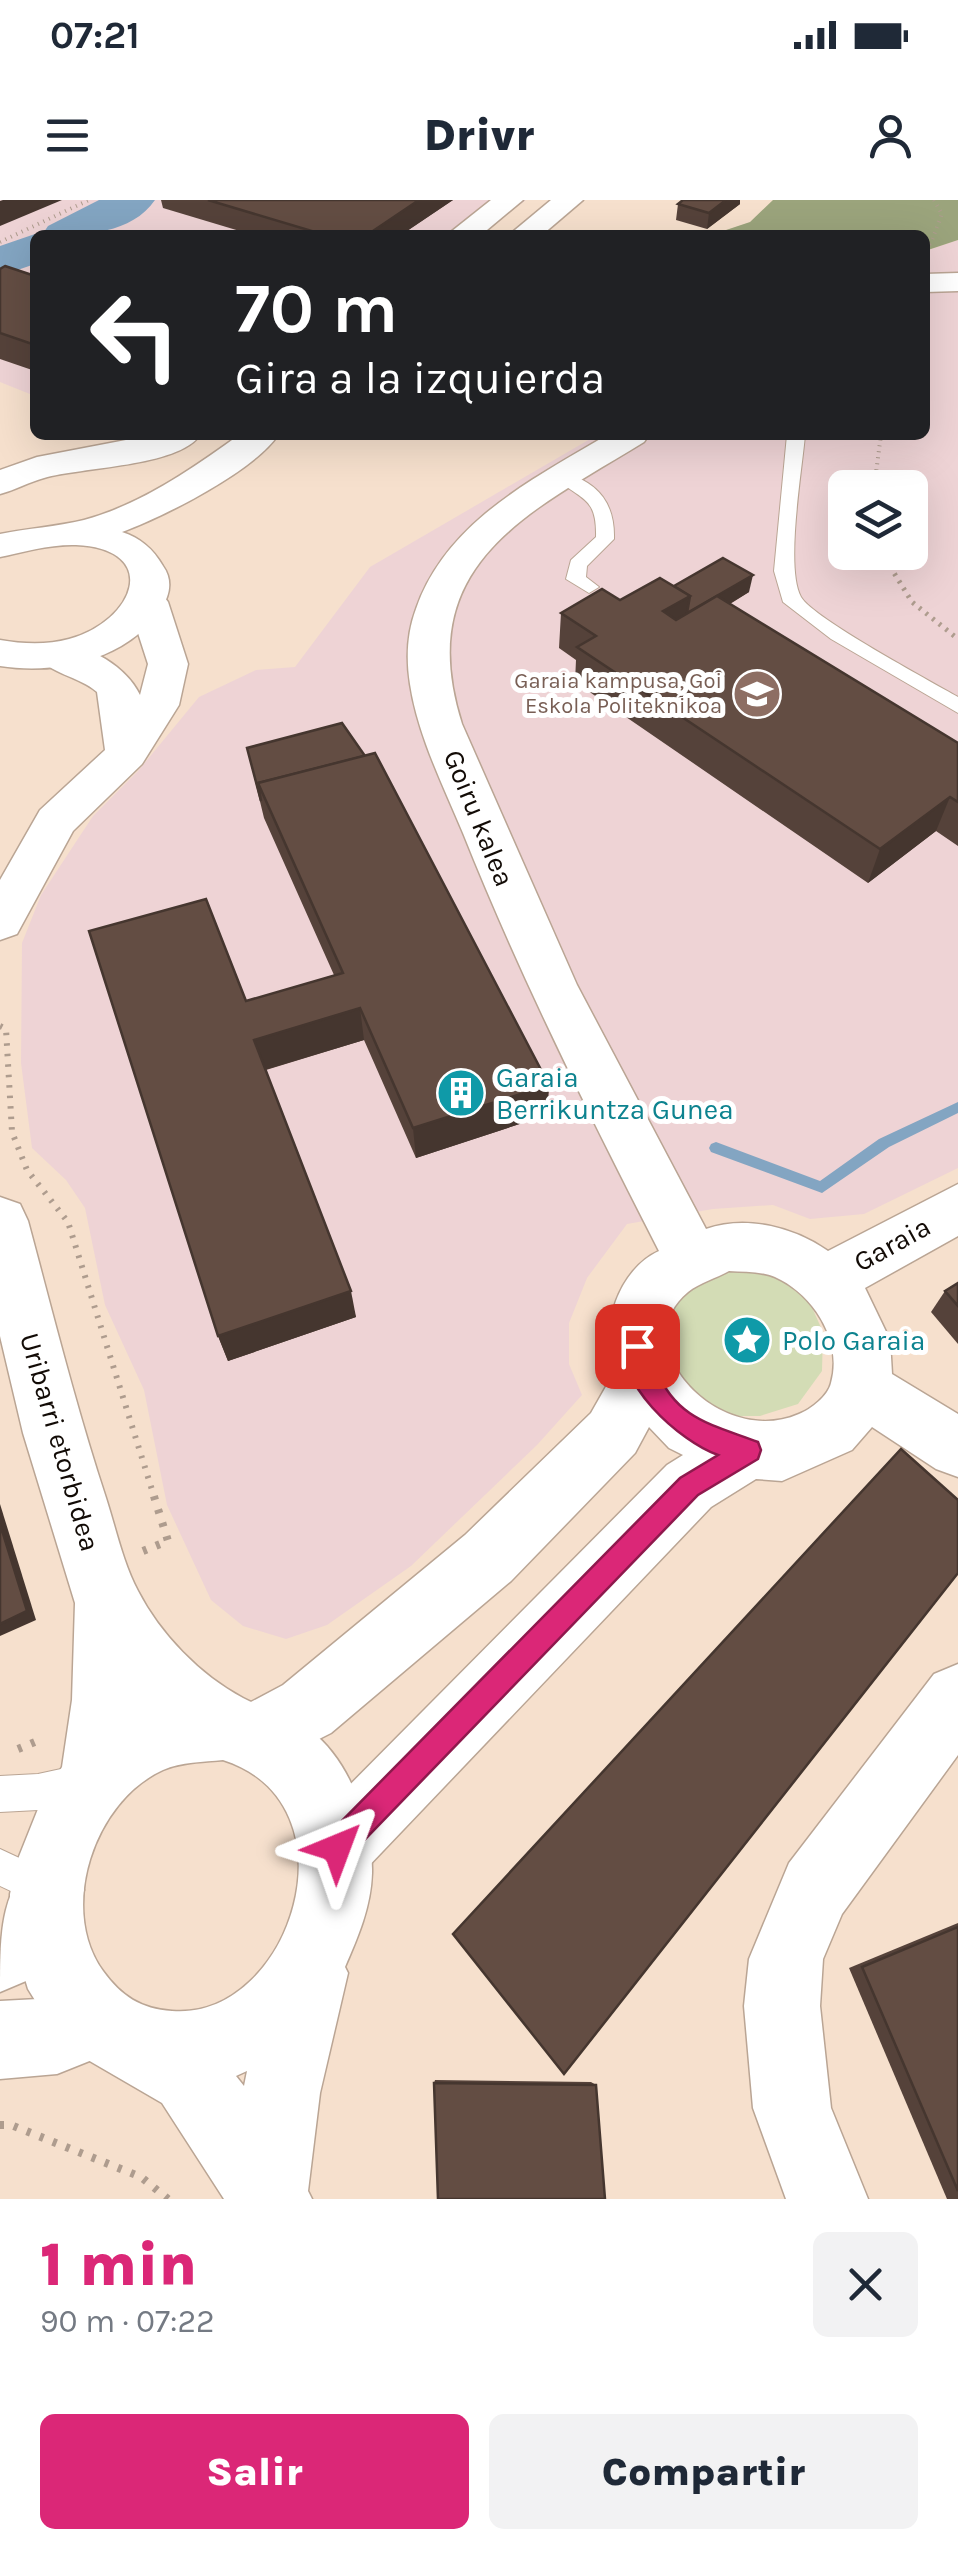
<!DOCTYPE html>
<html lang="es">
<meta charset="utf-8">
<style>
:root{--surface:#fff;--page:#f2f2f3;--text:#1f2937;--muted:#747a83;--accent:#db2777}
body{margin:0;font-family:Karla,sans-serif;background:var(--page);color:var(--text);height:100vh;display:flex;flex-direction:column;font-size:38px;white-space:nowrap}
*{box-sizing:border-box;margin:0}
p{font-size:32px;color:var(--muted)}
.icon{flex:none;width:55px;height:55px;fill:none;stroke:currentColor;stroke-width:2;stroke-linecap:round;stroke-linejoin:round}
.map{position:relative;height:1999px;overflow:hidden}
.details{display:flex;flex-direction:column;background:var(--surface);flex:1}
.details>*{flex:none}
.top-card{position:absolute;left:30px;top:30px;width:900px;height:210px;border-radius:15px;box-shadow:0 10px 40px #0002;background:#202124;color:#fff;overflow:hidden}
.buttons{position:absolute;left:828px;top:270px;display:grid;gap:20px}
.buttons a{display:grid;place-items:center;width:100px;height:100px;border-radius:15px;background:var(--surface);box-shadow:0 10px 40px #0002;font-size:50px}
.pin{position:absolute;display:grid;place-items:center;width:85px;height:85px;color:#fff;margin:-42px;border-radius:20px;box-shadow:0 5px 15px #0006}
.me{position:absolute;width:110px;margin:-55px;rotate:44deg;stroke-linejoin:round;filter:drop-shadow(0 0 8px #0008)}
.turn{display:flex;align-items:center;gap:35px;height:210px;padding:0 40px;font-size:45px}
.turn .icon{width:130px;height:130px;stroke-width:2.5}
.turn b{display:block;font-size:70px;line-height:85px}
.round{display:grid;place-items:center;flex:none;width:105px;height:105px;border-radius:15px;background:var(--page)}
.head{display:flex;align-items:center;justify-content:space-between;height:170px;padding:0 40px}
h1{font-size:60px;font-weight:800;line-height:75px;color:var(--accent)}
.button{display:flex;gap:20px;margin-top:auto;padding:20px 40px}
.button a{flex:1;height:115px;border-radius:15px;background:var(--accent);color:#fff;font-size:40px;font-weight:800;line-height:115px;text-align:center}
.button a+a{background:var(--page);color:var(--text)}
.status{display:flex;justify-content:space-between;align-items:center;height:70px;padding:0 50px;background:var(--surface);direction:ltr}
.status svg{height:28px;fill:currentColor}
header{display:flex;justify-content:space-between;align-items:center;height:130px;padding:0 40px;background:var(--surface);font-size:45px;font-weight:800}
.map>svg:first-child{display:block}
.industrial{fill:#eed3d5;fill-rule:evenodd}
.green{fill:#d3dcb5}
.forest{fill:#9ba47c}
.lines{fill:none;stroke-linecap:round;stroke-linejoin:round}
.stream{fill:#83a5c2;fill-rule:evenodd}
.river{fill:#83a5c2;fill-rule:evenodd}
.service-casing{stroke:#baa594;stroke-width:2}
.minor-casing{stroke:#baa594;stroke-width:3}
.tertiary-casing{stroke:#baa594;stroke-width:3}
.secondary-casing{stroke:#baa594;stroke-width:3}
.path-far3{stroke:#ae9c8e;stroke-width:4;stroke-dasharray:1 5;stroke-linecap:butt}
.path-far2{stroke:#ae9c8e;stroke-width:5;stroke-dasharray:2.5 6;stroke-linecap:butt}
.path-far1{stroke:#ae9c8e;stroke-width:6;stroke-dasharray:2.5 8;stroke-linecap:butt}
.path{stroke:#ae9c8e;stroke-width:8;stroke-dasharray:4 10;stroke-linecap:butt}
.service{fill:#fff;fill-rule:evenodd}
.minor{fill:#fff;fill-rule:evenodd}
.tertiary{fill:#fff;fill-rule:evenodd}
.secondary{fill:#fff;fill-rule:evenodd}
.wall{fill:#55423a}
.shaded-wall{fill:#45362f}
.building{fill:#634d43;stroke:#45362f;stroke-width:2.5}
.route{fill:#db2777;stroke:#8e194d;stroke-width:2.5}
.labels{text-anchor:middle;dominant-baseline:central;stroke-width:10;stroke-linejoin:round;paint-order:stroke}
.far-education-label{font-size:22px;fill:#785e54;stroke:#fff;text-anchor:end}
.street-label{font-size:28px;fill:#120b06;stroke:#fff}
.culture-label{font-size:28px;fill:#0d838f;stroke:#fff;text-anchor:start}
</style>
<div class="status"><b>07:21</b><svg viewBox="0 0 49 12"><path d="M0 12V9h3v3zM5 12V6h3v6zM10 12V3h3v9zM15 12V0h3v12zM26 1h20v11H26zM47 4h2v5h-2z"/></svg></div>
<header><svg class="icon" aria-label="menu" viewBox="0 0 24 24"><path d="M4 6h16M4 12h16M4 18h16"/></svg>Drivr<svg class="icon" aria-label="person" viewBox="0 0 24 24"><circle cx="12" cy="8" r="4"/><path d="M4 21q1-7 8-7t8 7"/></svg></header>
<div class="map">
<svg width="958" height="1999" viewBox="0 0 958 1999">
<rect width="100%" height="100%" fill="#f6e0cd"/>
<g class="industrial">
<path d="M0 0H526L479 35H35V196L0 182Z"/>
<path d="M958 40V968L864 1014 810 1019 773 1005 713 1009 627 1024 587 1078 569 1123V1164L582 1195 537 1245 411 1366 327 1425 286 1439 243 1426 211 1400 167 1305 144 1190 105 1105 85 1008 66 980 32 948 21 863 22 743 41 695 93 616 138 571 199 497 256 470 295 467 370 367 597 235H925V51ZM845 288H910V352H845Z"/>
</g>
<path class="green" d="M746 1065 782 1080 810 1103 823 1132 822 1171 798 1204 760 1216H726L687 1192 663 1144 667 1106 699 1076Z"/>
<path class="forest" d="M773 0H958V40L925 51V35H711L750 22Z"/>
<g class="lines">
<path class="stream" d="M958 902V913L889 947 822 993 711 952 709 948 711 944 716 942 820 981 879 939Z"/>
<g class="river">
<path d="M99 0H155C130 36 80 35 42 35L48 26Z"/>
<path d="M35 34V64L0 76V46Z"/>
</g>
<g class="service-casing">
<g id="service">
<path d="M787 235H805C802 271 785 368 801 397 813 418 930 481 958 497V513L831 439 783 402 774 371Z"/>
<path d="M565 273C599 283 615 304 614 339L587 366 586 377 599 387 589 393 566 379 571 360 596 337C597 296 581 301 556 278Z"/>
<path d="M84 1564 96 1570 102 1582 96 1594 38 1610 0 1612V1576L38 1574Z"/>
<path d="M0 1649 60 1677 65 1690 60 1703 47 1708 0 1686Z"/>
</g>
</g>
<g class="minor-casing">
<g id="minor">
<path d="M491 0H523L481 35H447Z"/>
<path d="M958 73V91L925 92V74Z"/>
<path d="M152 235H200C178 267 81 267 44 278 29 282 15 290 0 294V270L37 257Z"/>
<path d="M607 235H649L644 242C528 313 411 364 462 524L577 785 706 1029C746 1015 794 1027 828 1051L958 984V1036L865 1088 890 1140 892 1174 958 1214V1277L936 1269 872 1227 852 1250 782 1281 756 1279 711 1307 362 1673 337 1684 312 1673 301 1648 312 1623 667 1265 683 1255 669 1248 649 1227 635 1253 511 1381 331 1533 258 1570 234 1559 223 1535 234 1511 283 1485 465 1335 591 1213 616 1169C598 1129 619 1069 659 1051 589 914 520 776 463 633 443 585 418 536 410 484 406 459 407 433 416 409 446 322 533 279 607 235ZM729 1071C744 1072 761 1071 775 1077 813 1094 843 1140 831 1183 828 1196 811 1209 799 1214 719 1249 623 1145 688 1092 699 1083 717 1078 729 1071Z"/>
<path d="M958 1464V1555L842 1714 823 1759 820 1806 831 1908 868 1999H786L753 1908 744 1806 749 1759 789 1663 934 1474Z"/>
<path d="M47 1653 73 1664 84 1690 73 1716 26 1781 0 1792C0 1732 0 1680 47 1653Z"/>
<path d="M95 1783 122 1794 133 1821 122 1848 57 1874 0 1879V1801L57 1798Z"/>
</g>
</g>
<g class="tertiary-casing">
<g id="tertiary">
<path d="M148 390 162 394 168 402 188 464 179 505 142 564 73 631 17 734 0 740V680L40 610 105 550 97 492C79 476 49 474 37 455L43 446C77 437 125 463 140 495L148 464 128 402 134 394Z"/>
<path d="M0 997 20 1004 28 1021C53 1114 76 1207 106 1298 116 1329 123 1363 138 1391 160 1434 200 1475 243 1498 266 1510 290 1515 311 1531 350 1561 373 1625 372 1673 371 1707 358 1737 345 1767L348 1773 320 1893 308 1991 312 1999H224L162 1903 69 1849 59 1839 28 1789 10 1729V1694L18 1659 42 1599 62 1567 72 1500 75 1403 23 1233 0 1136ZM223 1560C361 1604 290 1821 172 1811 141 1809 121 1796 103 1771 58 1709 94 1601 163 1570 181 1562 204 1562 223 1560ZM247 1871 244 1886 236 1876Z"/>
</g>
</g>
<g class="secondary-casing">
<g id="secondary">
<path d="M551 0H583L542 35H509Z"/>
<path d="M239 235H278C254 271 163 317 122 332 141 338 153 349 163 366 173 380 170 395 161 409 127 460 57 475 0 466V440C23 444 47 445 69 439 135 421 162 349 76 345 52 344 23 352 0 357V334C28 328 56 327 84 320 140 305 192 269 239 235Z"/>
</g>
</g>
<g class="path-far3">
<path d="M0 42 89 0"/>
<path d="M925 48 931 43 942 14 934 0"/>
<path d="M874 288 881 235"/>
</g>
<path class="path-far2" d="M881 352 912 402 958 439"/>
<path class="path-far1" d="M0 826 6 829 12 932 27 970 68 1022 153 1293"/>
<g class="path">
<path d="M143 1351 168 1341 152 1290"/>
<path d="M18 1549 42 1539"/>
<path d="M0 1925H11L141 1977 168 1999"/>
</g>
<use href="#service" class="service"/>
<use href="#minor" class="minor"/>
<use href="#tertiary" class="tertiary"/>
<use href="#secondary" class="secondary"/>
</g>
<g class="wall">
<path d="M161 0H453L401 35H253L163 8Z"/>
<path d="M683 0H740V4L707 29 676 20 678 4Z"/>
<path d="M0 69 35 76V171L0 159Z"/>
<path d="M674 386 749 392 730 404 958 543V646L936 631 868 683 575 482 576 460 559 448 561 413 620 400Z"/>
<path d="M247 548 549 885 547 915 416 958 364 840 266 870 356 1117 228 1161 218 1136 246 801 334 775 264 618Z"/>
<path d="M958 1083V1144L931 1112 945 1091Z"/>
<path d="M958 1723V1999H947L849 1768Z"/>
<path d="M435 1880 591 1882 596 1885 434 1883Z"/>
</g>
<g class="shaded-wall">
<path d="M3 0H62L0 26V1Z"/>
<path d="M419 0H453L401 35H367Z"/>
<path d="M726 0H740V4L707 29 709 13Z"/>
<path d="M753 375 749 392 658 447 663 411 690 396Z"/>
<path d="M950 597 936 631 868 683 880 649Z"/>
<path d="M360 808 364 840 261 871 254 840Z"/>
<path d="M549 885 547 915 416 958 413 928Z"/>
<path d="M351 1091 356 1117 228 1161 218 1136Z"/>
<path d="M0 1304 36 1420 0 1436Z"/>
</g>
<g class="building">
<path d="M208 0H419L367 35H325Z"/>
<path d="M683 0H726L709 13 678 4Z"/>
<path d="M5 66 35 76V145L0 133V69Z"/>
<path d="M723 358 753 375 687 413 690 396 674 386Z"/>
<path d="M660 378 690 396 663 411 676 420 717 396 958 543V602L950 597 880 649 577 447 596 436 561 413 602 389 620 400Z"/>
<path d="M342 523 365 556 258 583 261 601 247 548Z"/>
<path d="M375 553 549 885 413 928 360 808 254 840 351 1091 218 1136 89 731 206 699 246 801 343 773 258 583Z"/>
<path d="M958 1083V1106L945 1091Z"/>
<path d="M901 1249 958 1300V1373L564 1874 453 1734Z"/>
<path d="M0 1324 27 1411 0 1424Z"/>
<path d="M958 1727V1991L862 1767Z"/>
<path d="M434 1883 596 1885 605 1999H438Z"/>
</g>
<path class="route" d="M637 1134 646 1138C650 1148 652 1159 656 1169 676 1220 714 1225 758 1242L761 1250 758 1259 698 1295 347 1658 337 1663 326 1658 322 1648 326 1637 680 1278 718 1255C682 1243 609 1180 629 1138Z"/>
<defs>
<g id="university-disc" transform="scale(2.5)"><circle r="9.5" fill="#8d6e63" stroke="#fff"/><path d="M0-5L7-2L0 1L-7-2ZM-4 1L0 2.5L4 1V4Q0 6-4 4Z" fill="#fff"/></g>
<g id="building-disc" transform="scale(2.5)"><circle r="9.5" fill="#0f9aa8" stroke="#fff"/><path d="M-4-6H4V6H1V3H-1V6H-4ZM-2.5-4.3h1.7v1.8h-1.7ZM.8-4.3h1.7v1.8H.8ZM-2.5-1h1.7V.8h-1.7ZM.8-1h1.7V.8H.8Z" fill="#fff"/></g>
<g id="sight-disc" transform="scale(2.5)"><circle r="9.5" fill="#0f9aa8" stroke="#fff"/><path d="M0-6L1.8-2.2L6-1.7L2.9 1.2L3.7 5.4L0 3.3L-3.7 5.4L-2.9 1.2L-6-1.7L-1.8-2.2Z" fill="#fff"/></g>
</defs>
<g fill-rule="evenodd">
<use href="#university-disc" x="757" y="494"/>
<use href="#building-disc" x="461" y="893"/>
<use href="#sight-disc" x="747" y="1140"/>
</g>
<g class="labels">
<g class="far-education-label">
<text x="722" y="481">Garaia kampusa, Goi<tspan x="722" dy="25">Eskola Politeknikoa</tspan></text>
</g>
<g class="street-label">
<text transform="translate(479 618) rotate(68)">Goiru kalea</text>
<text transform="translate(892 1044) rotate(-29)">Garaia</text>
<text transform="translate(60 1242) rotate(74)">Uribarri etorbidea</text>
</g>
<g class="culture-label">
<text x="496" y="877">Garaia<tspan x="496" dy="32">Berrikuntza Gunea</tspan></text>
<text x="782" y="1140">Polo Garaia</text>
</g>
</g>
</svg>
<div class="buttons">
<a><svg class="icon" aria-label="layers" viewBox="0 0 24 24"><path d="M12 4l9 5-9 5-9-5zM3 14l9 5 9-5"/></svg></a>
</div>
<div class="pin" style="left:637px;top:1146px;background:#d93025"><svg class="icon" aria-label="arrive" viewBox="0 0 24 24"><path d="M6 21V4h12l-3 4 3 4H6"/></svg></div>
<svg class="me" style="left:337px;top:1648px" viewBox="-20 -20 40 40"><path d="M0-17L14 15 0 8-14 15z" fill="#db2777" stroke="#fff" stroke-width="4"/></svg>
<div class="top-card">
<div class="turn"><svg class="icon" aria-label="left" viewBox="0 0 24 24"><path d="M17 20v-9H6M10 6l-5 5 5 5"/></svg><div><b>70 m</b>Gira a la izquierda</div></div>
</div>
</div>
<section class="details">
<div class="head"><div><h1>1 min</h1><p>90 m · 07:22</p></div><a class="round"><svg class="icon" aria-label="close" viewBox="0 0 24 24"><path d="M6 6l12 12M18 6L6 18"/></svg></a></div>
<div class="button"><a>Salir</a><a>Compartir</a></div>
</section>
